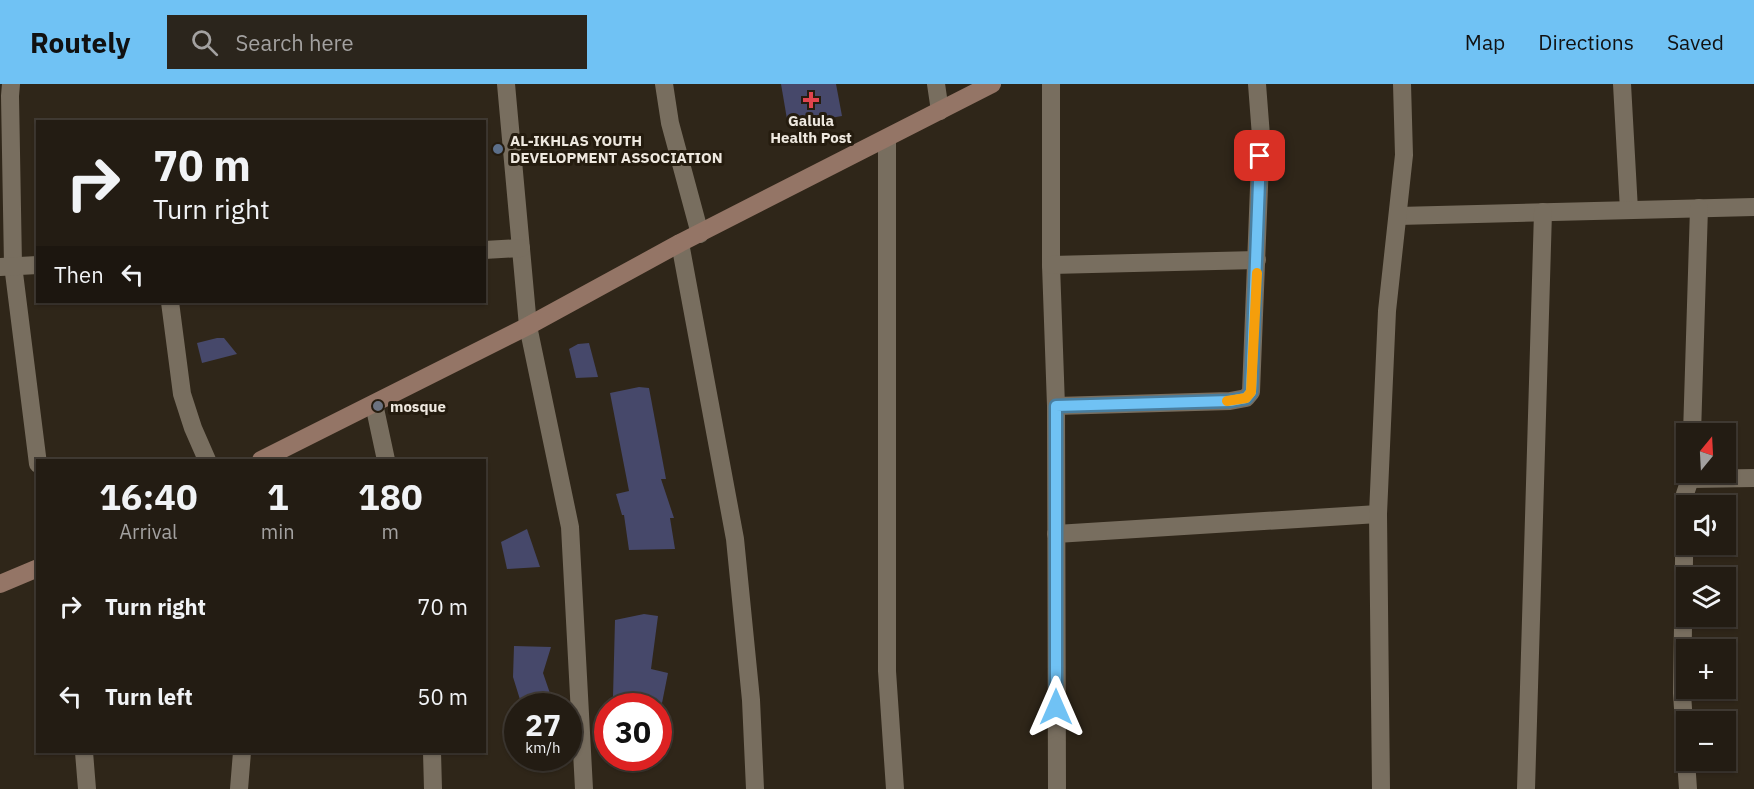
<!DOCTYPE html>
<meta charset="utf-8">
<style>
:root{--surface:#231c13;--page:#2b251c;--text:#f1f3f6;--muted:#a3a1a0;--line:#403a33;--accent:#70c2f4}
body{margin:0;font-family:"IBM Plex Sans",sans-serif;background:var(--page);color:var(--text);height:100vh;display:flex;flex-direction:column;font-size:22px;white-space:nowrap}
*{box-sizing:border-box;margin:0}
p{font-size:20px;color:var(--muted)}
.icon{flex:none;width:33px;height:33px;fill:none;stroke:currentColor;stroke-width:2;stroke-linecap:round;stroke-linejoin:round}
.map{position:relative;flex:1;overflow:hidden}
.drawer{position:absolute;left:36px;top:375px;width:450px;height:294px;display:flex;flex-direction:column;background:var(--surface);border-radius:0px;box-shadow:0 2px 4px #0004,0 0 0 2px var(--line)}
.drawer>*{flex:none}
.guide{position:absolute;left:36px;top:36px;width:450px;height:183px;border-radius:0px;box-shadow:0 2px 4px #0004,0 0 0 2px var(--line);background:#231c13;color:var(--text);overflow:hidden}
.needle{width:39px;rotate:18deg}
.controls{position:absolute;left:1676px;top:339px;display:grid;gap:12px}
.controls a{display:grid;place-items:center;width:60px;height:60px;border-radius:0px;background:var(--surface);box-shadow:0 2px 4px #0004,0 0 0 2px var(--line);font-size:30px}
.speed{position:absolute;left:504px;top:609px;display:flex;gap:12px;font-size:30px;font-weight:700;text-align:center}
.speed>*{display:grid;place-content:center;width:78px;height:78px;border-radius:50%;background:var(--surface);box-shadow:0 2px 4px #0004,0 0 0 2px var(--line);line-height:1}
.speed small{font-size:15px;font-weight:400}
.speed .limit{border:9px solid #d22;background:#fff;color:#111}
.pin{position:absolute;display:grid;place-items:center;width:51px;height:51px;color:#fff;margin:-26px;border-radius:12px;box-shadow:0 3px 9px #0006}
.me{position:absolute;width:66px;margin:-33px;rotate:0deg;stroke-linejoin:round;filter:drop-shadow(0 0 4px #0008)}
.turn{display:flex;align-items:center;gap:21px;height:126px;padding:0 18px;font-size:27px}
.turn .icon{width:78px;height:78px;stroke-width:2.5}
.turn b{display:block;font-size:42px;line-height:51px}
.then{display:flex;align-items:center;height:57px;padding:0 18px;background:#0003;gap:12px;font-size:22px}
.eta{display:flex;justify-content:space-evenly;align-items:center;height:102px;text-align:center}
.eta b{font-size:36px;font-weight:700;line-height:42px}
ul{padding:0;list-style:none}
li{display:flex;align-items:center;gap:18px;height:90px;padding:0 18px}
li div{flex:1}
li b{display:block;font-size:22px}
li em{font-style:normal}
header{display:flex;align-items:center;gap:36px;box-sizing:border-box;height:84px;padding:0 30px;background:var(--accent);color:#111}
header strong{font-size:28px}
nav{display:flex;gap:33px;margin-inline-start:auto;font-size:21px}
.search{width:420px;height:54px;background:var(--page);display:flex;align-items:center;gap:15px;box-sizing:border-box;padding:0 21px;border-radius:0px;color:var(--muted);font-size:22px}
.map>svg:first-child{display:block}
.building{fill:#46486a}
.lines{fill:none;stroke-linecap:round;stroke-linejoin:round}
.street{stroke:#786e5f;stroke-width:18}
.secondary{stroke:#947566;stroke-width:18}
.route-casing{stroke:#497e9f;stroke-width:15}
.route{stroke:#70c2f4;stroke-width:10}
.slow{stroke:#f59e0b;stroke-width:10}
.health-dot{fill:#e0444e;stroke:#251c0f;stroke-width:2}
.service-dot{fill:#5c6f8a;stroke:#251c0f;stroke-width:2}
.worship-dot{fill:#6b7280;stroke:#251c0f;stroke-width:2}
.labels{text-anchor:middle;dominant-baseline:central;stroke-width:6;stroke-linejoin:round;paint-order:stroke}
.poi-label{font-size:15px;font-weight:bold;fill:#eee8df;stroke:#251c0f;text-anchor:start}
</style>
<header>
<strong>Routely</strong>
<div class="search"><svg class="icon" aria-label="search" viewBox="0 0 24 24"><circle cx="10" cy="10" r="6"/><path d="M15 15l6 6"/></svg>Search here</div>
<nav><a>Map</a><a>Directions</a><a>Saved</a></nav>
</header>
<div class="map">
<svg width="1754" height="705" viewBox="0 0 1754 705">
<rect width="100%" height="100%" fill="#2f2619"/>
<g class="building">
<path d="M781 0H836L842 32 788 41Z"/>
<path d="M217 254H224L237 270 202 279 197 259Z"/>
<path d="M589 259 598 293 576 294 569 265 578 260Z"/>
<path d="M639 303 649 304 666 395H661L674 434H670L675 465 629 466 624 431H622L616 410 629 407 610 309Z"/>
<path d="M527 445 540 483 507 485 501 458Z"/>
<path d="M644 530 658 532 651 585 668 589 662 619 613 613 615 536Z"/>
<path d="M514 562 551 563 543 589 553 618 522 622 513 593Z"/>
</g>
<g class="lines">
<g class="street">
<path d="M11 0 10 12 13 181 38 380"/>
<path d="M506 0 528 242 570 443 584 705"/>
<path d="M664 0 670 39 700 150"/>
<path d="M936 0 940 27"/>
<path d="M1051 0V181L1056 322 1057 705"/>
<path d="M1622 0 1629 126"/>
<path d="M887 55V587L895 705"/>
<path d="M1398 132 1754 123"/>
<path d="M680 159 735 455 751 616 755 705"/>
<path d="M484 166 521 164"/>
<path d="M1051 181 1257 176"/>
<path d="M0 183 38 181"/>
<path d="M170 218 182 310 193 344 207 376"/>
<path d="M374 320 386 376"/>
<path d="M1056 322 1230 317 1246 314 1251 308 1261 52 1257 0"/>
<path d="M1692 350 1699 124"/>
<path d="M1690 395 1754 394"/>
<path d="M1056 450 1378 430"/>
<path d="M84 668 87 705"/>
<path d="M432 668 433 705"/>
<path d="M1686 671 1682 609 1685 410 1690 395V388"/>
<path d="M1686 676 1688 705"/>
<path d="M239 705 242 668"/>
<path d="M1381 705 1378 430 1387 227 1404 71 1402 0"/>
<path d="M1526 705 1543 128"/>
</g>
<g class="secondary">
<path d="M261 376 528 242 680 159 992 0"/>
<path d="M0 500 38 484"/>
</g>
</g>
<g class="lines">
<g class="route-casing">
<path id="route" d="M1056 623V322L1230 317 1246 314 1251 308 1260 72"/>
</g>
<use href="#route" class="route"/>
<path class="slow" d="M1227 317 1246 314 1251 308 1257 189"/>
</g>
<path class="health-dot" d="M808 7h6v6h6v6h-6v6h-6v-6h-6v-6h6z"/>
<circle class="service-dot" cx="498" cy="65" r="6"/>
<circle class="worship-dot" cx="378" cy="322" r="6"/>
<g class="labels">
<g class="poi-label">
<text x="811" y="36" text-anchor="middle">Galula<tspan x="811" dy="17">Health Post</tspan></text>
<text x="510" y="56">AL-IKHLAS YOUTH<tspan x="510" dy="17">DEVELOPMENT ASSOCIATION</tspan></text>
<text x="390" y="322">mosque</text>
</g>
</g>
</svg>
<div class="controls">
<a><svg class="needle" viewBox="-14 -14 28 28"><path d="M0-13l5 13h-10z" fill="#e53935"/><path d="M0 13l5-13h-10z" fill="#a3a1a0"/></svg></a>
<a><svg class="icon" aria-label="sound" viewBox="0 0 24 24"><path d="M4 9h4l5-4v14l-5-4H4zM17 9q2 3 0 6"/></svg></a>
<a><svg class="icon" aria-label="layers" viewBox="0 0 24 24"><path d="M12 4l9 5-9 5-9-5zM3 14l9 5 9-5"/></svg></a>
<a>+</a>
<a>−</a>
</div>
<div class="speed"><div>27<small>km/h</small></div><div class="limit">30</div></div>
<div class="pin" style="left:1260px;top:72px;background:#d93025"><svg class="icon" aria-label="arrive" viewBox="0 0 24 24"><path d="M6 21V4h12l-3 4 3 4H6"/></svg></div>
<svg class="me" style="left:1056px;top:623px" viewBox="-20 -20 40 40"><path d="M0-17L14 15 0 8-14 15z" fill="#70c2f4" stroke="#fff" stroke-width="4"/></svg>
<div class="guide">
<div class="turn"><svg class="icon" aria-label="right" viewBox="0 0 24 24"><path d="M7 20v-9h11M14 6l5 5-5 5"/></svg><div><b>70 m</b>Turn right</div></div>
<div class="then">Then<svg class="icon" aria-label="left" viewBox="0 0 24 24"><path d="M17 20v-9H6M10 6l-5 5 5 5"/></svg></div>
</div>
<section class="drawer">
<div class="eta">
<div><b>16:40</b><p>Arrival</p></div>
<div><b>1</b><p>min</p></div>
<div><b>180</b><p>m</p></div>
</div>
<ul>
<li><svg class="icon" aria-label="right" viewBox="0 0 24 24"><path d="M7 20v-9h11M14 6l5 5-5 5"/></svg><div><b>Turn right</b></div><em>70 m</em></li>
<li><svg class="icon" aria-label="left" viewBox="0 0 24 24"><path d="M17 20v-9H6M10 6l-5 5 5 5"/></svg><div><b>Turn left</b></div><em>50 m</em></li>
</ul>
</section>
</div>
